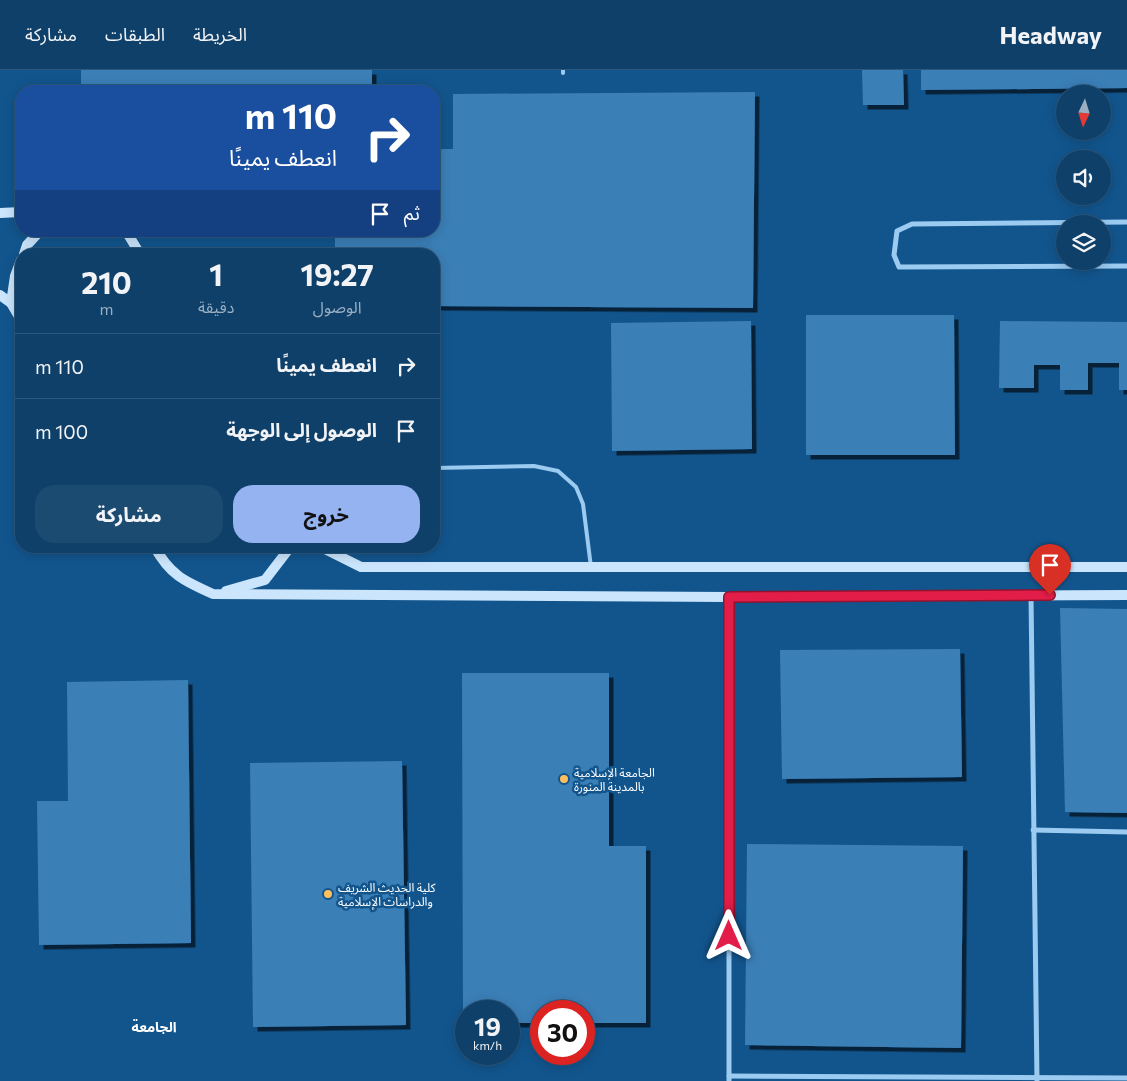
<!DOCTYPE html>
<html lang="ar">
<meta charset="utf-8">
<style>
:root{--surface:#0e406a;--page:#1c4b72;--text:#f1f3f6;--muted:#9bafc1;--line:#2e597e;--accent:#95b2f1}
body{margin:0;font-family:Commissioner,"Noto Sans Arabic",sans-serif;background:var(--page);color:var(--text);direction:rtl;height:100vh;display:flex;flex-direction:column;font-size:19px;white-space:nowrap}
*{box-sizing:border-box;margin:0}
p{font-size:16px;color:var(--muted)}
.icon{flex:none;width:28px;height:28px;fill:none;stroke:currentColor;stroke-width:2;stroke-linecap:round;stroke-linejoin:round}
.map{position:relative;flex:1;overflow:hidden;direction:ltr}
.drawer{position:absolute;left:15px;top:178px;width:425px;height:305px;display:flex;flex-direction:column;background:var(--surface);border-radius:20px;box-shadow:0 2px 12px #0003,0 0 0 1px var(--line);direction:rtl}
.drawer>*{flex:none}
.guide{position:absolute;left:15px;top:15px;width:425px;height:152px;border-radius:20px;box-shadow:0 2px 12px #0003,0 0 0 1px var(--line);direction:rtl;background:#1a4fa0;color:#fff;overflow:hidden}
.needle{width:32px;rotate:184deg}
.controls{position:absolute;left:1056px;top:15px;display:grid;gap:10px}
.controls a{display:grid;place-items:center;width:55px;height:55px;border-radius:50%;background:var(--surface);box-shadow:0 2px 12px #0003,0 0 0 1px var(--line);font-size:25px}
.speed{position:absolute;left:455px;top:930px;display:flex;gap:10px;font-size:25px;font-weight:700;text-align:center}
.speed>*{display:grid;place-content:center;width:65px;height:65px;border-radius:50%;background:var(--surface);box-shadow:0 2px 12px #0003,0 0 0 1px var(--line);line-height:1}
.speed small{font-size:12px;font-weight:400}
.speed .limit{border:8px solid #d22;background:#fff;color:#111}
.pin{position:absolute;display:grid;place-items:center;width:42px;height:42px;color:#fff;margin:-51px -21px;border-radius:50% 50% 50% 0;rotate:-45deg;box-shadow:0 0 5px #0007}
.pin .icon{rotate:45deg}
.me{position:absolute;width:55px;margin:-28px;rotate:0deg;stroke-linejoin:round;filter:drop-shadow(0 0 4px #0008)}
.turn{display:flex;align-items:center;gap:18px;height:105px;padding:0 20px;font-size:22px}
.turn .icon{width:65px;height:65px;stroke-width:2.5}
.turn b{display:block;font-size:35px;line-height:42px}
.then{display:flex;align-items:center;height:48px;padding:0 20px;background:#0003;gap:10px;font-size:19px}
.eta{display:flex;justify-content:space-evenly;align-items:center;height:85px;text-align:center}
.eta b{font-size:30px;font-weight:700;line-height:35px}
.cta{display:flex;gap:10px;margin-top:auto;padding:10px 20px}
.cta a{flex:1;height:58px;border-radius:20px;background:var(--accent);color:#111;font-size:20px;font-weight:700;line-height:58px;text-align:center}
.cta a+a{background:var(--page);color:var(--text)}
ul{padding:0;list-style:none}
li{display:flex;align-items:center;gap:15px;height:65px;padding:0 20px;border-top:1px solid var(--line)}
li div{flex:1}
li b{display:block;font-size:19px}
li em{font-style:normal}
header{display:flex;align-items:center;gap:30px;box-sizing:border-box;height:70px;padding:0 25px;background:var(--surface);border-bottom:1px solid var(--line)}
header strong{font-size:24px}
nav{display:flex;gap:28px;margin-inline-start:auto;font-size:18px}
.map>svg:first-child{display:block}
.building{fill:#3b7fb7;filter:url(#shadow)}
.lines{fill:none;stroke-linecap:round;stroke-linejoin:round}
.service{stroke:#9bcbf1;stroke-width:4}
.minor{stroke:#9bcbf1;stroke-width:5}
.secondary{stroke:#cae5fc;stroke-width:10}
.route-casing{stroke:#92132f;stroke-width:12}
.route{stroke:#e11d48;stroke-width:9}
.poi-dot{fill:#ffbf5c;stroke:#12558d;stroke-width:2}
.labels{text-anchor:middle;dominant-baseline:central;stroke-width:5;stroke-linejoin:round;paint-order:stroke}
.poi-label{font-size:12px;fill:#fff;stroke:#12558d;text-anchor:start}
.neighbourhood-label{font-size:14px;font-weight:bold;fill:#fff;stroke:#12558d}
</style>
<header>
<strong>Headway</strong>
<nav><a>الخريطة</a><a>الطبقات</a><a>مشاركة</a></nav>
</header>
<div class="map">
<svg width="1127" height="1011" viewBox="0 0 1127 1011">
<defs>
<filter id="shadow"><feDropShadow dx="4.5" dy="4.5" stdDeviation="0" flood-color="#0009"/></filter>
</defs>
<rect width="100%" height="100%" fill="#12558d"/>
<g class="building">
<rect x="81" y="0" width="291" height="21"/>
<path d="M862 0H903L904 35H863Z"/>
<path d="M921 0H1127V18L921 20Z"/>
<path d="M755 22 753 238 434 236V184H335V161H434V79H453V24Z"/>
<path d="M806 245H954L955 385H806Z"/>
<path d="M751 251 752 379 612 381 611 253Z"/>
<path d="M1000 251 1127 252V320H1119V293H1088V320H1060V295H1034V318H999Z"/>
<path d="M1060 538 1127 539V743L1065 742Z"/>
<path d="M960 579 962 707 782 709 780 580Z"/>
<path d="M462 603H609V776H646V953H584V941H541V953H509V941H466V953H463Z"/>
<path d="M188 610 191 873 39 875 37 731H68L67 612Z"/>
<path d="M402 691 406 955 253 957 250 693Z"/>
<path d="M747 774 963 776 961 978 745 975Z"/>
</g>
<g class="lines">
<g class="service">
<path d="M563 0V3"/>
<path d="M434 398 534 396 558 401 576 417 583 434 591 497"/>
</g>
<g class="minor">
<path d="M1127 152 912 154 897 161 894 185 899 197 1127 196"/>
<path d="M1031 525 1037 1011"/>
<path d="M729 527V1011"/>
<path d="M1033 760 1127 762"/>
<path d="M729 1006 1127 1008"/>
</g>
<g class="secondary">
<path d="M0 143 21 142"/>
<path d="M126 161 140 184"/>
<path d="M24 184 27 175 40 161"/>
<path d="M0 225 11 233 21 250"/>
<path d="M11 233 15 206 21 190"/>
<path d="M154 476C170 505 184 511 213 524L729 527 1127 525"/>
<path d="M319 476 361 497H1127"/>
<path d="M226 521 265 510 288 480V476"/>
</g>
</g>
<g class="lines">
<g class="route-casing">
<path id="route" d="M729 866V527L1050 525"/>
</g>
<use href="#route" class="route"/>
</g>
<g class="poi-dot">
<circle cx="564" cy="709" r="5"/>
<circle cx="328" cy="824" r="5"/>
</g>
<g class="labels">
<g class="poi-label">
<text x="574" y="702">الجامعة الإسلامية<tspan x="574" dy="14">بالمدينة المنورة</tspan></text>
<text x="338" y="817">كلية الحديث الشريف<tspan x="338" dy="14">والدراسات الإسلامية</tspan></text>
</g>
<g class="neighbourhood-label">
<text x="154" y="956">الجامعة</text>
</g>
</g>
</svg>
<div class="controls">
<a><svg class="needle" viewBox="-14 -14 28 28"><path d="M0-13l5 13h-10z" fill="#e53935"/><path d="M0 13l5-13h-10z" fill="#9bafc1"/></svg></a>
<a><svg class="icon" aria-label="sound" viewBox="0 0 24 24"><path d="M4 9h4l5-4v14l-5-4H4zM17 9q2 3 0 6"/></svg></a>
<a><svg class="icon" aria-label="layers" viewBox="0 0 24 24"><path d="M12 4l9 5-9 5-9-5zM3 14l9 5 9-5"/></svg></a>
</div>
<div class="speed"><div>19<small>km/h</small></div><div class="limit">30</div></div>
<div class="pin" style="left:1050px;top:525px;background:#d93025"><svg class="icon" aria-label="arrive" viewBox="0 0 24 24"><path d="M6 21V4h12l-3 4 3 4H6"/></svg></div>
<svg class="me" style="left:729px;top:866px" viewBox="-20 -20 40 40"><path d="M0-17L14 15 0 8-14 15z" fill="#e11d48" stroke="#fff" stroke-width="4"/></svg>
<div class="guide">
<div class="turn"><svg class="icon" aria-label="right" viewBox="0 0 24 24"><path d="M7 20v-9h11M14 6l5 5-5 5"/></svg><div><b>110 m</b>انعطف يمينًا</div></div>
<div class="then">ثم<svg class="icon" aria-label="arrive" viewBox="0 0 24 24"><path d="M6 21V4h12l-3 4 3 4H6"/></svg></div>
</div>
<section class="drawer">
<div class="eta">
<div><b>19:27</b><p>الوصول</p></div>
<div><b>1</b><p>دقيقة</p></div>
<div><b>210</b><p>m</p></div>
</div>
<ul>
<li><svg class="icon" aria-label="right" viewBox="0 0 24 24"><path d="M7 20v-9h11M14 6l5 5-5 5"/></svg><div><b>انعطف يمينًا</b></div><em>110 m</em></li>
<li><svg class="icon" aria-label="arrive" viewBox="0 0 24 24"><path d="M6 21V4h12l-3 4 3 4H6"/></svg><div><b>الوصول إلى الوجهة</b></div><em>100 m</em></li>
</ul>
<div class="cta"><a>خروج</a><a>مشاركة</a></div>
</section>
</div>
